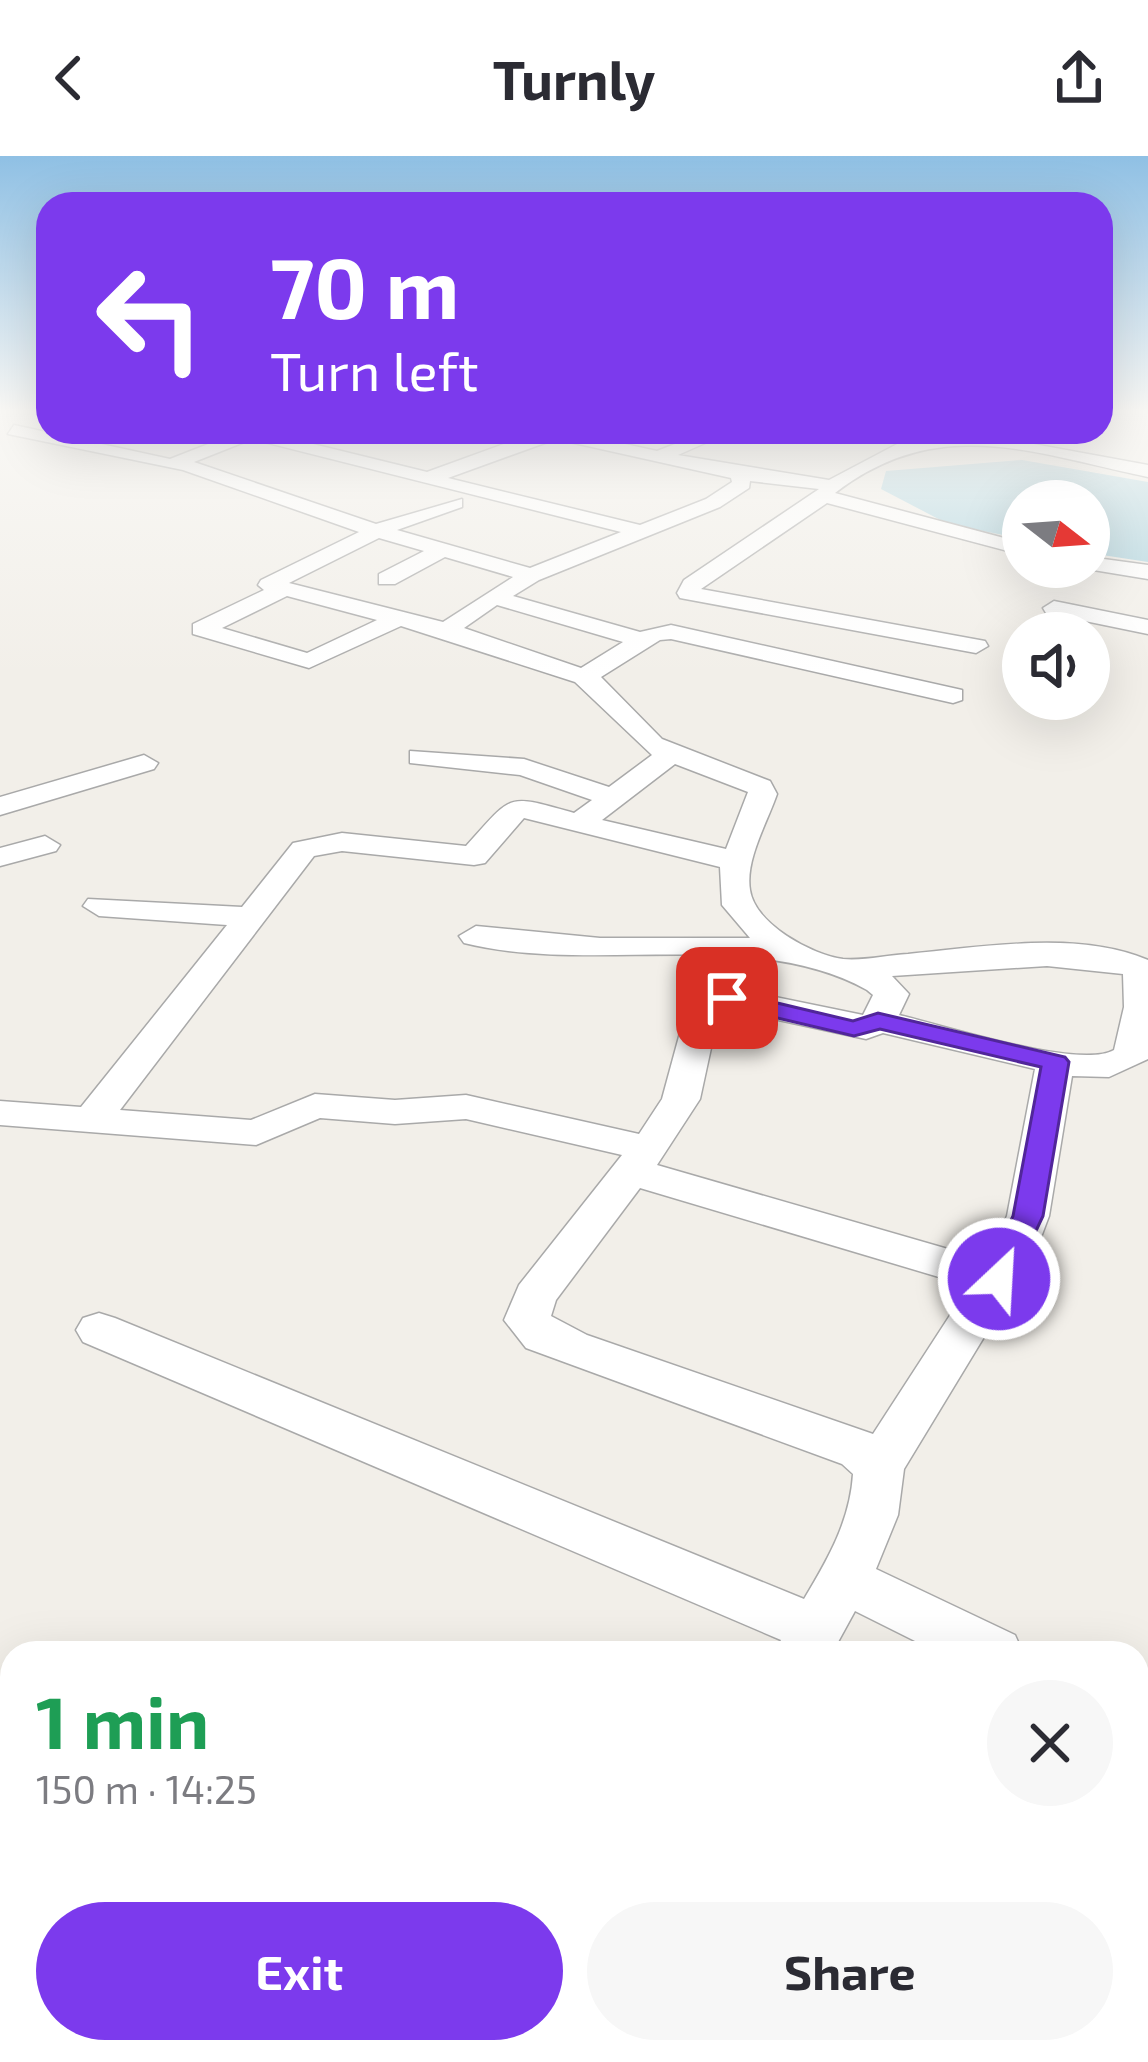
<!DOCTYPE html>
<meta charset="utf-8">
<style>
:root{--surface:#fff;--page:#f7f7f7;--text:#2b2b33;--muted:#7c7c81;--accent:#7c3aed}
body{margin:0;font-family:"Exo 2",sans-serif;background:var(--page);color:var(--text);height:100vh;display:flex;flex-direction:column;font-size:45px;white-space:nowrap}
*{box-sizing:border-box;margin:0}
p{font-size:39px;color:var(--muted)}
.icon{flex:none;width:66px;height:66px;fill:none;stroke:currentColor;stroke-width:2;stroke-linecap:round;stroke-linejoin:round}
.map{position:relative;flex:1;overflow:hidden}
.panel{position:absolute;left:0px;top:1485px;width:1149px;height:423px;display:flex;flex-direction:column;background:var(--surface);border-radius:36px 36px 0 0;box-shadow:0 12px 48px #0002}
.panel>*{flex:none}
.banner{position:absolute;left:36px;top:36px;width:1077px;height:252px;border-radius:36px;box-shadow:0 12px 48px #0002;background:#7c3aed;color:#fff;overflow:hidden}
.needle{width:78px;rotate:107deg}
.controls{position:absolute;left:1002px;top:324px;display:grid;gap:24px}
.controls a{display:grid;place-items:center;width:108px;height:108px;border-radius:50%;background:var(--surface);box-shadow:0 12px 48px #0002;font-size:60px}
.pin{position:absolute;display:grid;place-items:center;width:102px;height:102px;color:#fff;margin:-51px;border-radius:24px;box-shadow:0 6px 18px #0006}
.me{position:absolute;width:132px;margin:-66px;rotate:25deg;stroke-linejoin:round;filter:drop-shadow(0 0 9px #0008)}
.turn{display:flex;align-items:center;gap:42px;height:252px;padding:0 36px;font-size:54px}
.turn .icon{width:156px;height:156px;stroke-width:2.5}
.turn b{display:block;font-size:84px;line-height:102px}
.round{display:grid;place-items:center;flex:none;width:126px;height:126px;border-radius:63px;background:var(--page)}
.head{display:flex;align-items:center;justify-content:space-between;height:204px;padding:0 36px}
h1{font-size:72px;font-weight:700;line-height:90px;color:#1e9e55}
.primary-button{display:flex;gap:24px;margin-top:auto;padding:24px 36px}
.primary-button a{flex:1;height:138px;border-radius:72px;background:var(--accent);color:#fff;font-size:48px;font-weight:700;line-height:138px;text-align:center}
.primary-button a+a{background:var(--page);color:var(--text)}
header{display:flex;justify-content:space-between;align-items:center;height:156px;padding:0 36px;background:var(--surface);font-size:54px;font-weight:700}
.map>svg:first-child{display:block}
.water{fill:#aad3df}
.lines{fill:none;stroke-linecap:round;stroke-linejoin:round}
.street-casing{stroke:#a9a9a9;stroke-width:3}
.street{fill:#fff;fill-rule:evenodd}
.route{fill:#7c3aed;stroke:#51269a;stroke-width:3}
</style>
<header><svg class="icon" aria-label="back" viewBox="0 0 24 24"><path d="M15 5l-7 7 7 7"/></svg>Turnly<svg class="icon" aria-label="share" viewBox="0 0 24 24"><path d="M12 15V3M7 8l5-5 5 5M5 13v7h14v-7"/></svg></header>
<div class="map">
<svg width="1148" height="1906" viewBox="0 0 1148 1906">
<rect width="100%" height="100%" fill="#f2efe9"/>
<path class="water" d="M1022 304 1148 326V406L1089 397V345H1023V383L948 368 881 333 886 315Z"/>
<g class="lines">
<g class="street-casing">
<g id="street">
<path d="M14 269 170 303 239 276H264L427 316 537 276H570L657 295 706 276H730L678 299 829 324 901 286 973 277 1148 309V321C1033 297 939 257 835 337L1023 387V399L827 347 701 433 985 485 988 490 976 497 680 442 677 437 684 424 819 333 750 325 749 332 720 351 539 424 513 440 640 476 671 469 962 534V544L953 547 671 483 660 484 601 521 662 583 770 625 777 638C767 667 745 704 750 734 755 768 812 799 843 803 863 805 888 799 908 798 983 791 1077 774 1148 804V903L1109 921 1072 920 1049 1060 1035 1097 904 1313 898 1359 876 1413 1015 1479 1023 1497H939L855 1455 832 1497H775L781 1484 83 1186 76 1174 83 1162 99 1157 115 1162 804 1443C828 1403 850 1365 853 1318L842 1308 526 1192 504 1164 519 1129 622 999 466 963 395 968 320 962 256 989 0 969V945L81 951 227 769 99 760 83 750 88 743 242 751 293 687 342 677 466 690C514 637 505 638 574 657L592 644 520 619 410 607V595L524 603 609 631 652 599 575 526 401 470 309 512 193 478V468L264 434 258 429 261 424 359 376 183 314 8 278ZM252 283 621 376 530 412 397 374 462 351V343L376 368 194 306ZM556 283 731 322 732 326 706 343 640 369 448 322ZM379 382 424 395 379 418V428H395L445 401 513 421 443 466 289 427ZM287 440 377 464 307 497 222 472ZM497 449 623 486 581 512 464 472ZM675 608 748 636 726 693 602 664ZM524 662 720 711 722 749 750 782H600L476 770 459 780 464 787C592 819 752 770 867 834L873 839 863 859 727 831 690 840 662 943 639 978 466 939 395 944 315 938 251 964 120 954 314 700 342 695 474 709 485 707ZM1047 810 1123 818 1124 851 1114 894C1079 914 943 869 899 859L909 838 892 820ZM727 853 866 883 883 877 1035 913 1007 1060 986 1104 657 1009 700 943 719 855ZM640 1032 969 1130 873 1278 587 1179 551 1160 556 1144Z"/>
<path d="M1089 401 1148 409V423L1081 412 1089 411Z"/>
<path d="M1054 445 1148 464V478L1046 457 1043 452Z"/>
<path d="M144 599 158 607 154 613 0 659V641Z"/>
<path d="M45 680 60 689 56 695 0 710V692Z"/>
<path d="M1137 1540 1148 1544V1599L1137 1595Z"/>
<path d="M12 1890V1896H83L79 1906H5Z"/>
<path d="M557 1896H628L624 1906H553Z"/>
</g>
</g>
<use href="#street" class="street"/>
</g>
<linearGradient id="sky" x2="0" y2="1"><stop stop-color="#8fc0e4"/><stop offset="0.49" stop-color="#f9f8f5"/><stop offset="1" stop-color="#f9f8f5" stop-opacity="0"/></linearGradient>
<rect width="1148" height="520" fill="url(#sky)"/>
<path class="route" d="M727 835 853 865 878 857 1065 901 1069 906 1043 1060 1010 1130H988L984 1123 1013 1060 1041 911 880 873 854 880 718 848 715 842Z"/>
</svg>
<div class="controls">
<a><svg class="needle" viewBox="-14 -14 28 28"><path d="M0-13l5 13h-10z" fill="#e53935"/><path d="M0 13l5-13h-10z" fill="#7c7c81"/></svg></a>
<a><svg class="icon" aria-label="sound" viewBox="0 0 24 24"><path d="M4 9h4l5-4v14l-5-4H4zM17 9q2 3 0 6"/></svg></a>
</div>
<div class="pin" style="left:727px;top:842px;background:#d93025"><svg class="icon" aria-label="arrive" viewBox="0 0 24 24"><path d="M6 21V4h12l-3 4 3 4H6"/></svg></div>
<svg class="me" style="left:999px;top:1123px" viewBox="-20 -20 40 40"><circle r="17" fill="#7c3aed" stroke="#fff" stroke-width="3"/><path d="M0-11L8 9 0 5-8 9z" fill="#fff"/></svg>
<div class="banner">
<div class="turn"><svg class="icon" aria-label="left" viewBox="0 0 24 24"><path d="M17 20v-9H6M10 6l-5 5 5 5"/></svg><div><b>70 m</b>Turn left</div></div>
</div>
<section class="panel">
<div class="head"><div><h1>1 min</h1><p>150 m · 14:25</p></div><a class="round"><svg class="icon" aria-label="close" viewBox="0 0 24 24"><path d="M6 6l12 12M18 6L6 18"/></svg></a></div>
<div class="primary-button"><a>Exit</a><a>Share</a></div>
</section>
</div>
